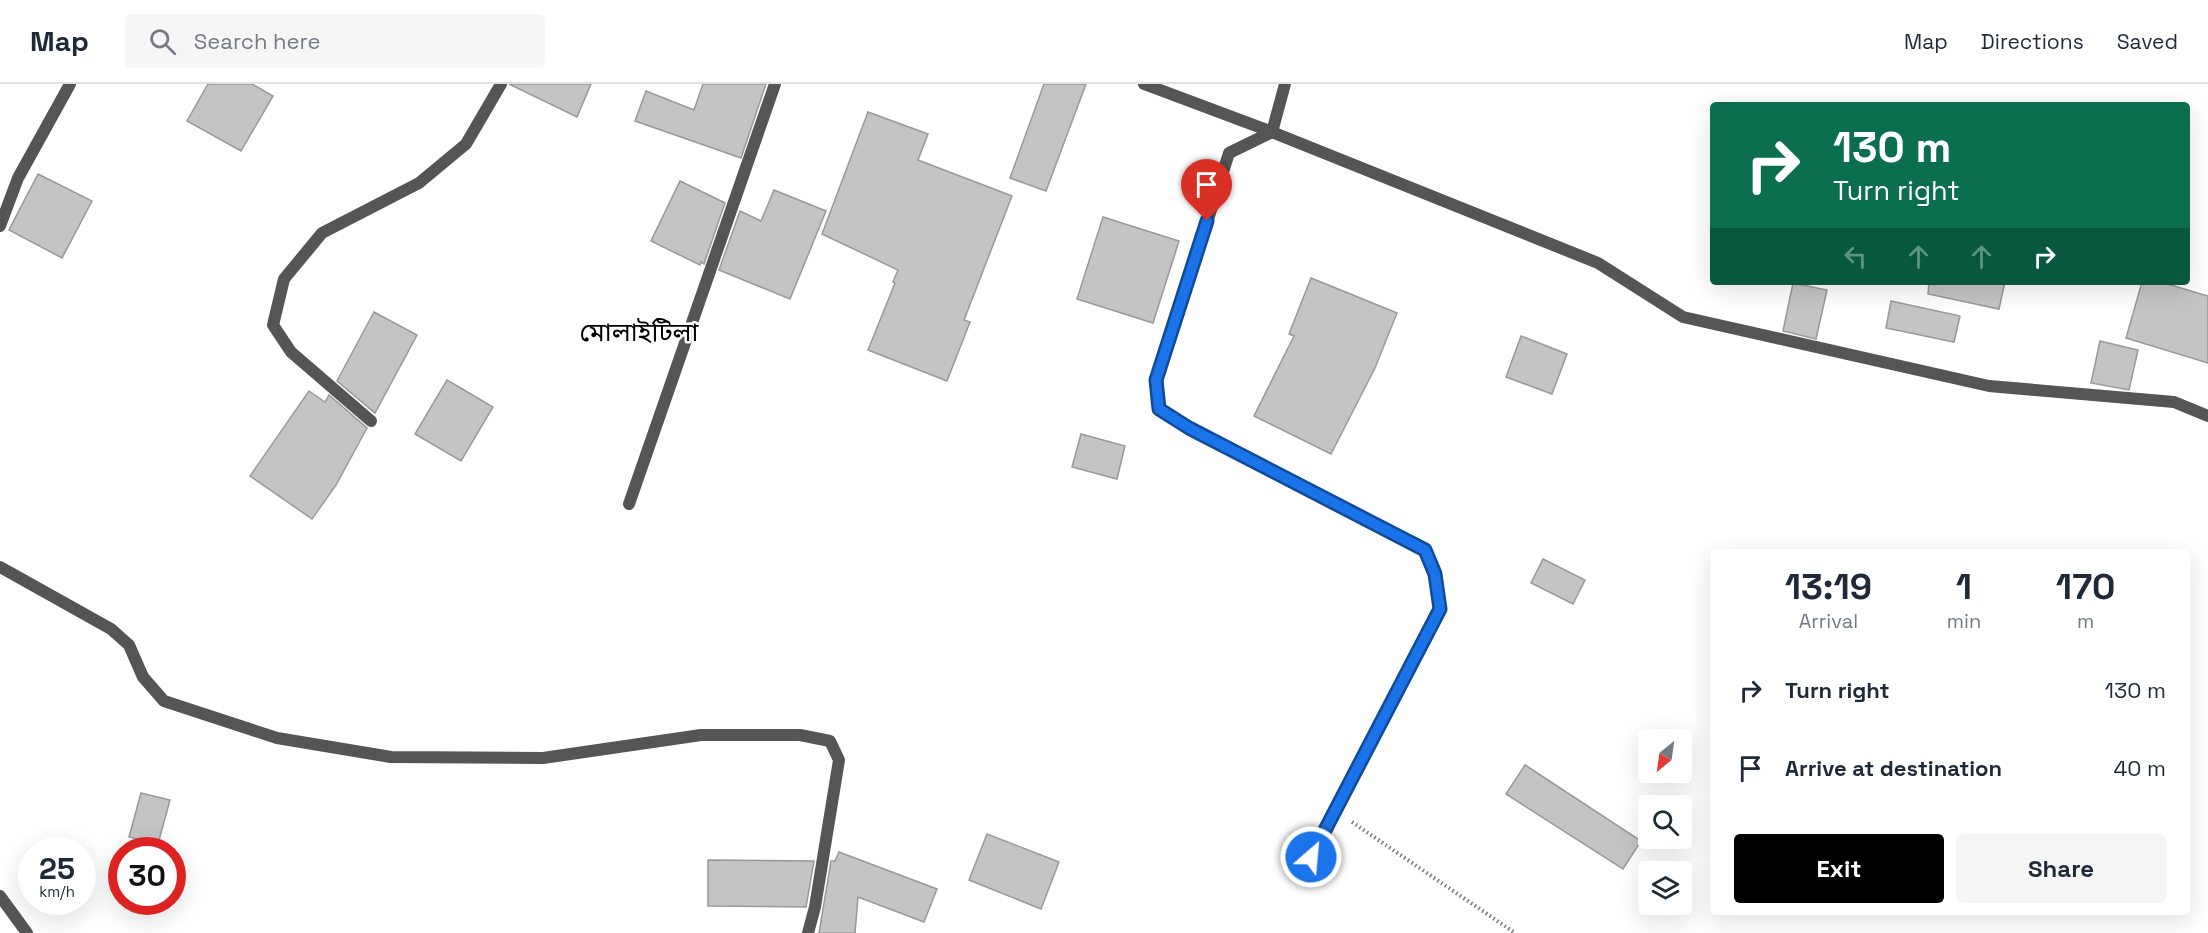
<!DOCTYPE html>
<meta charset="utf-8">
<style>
:root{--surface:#fff;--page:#f6f6f7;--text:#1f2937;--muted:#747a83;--line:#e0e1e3;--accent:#000}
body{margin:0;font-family:"Space Grotesk","Noto Sans Bengali",sans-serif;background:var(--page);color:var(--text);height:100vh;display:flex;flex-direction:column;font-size:22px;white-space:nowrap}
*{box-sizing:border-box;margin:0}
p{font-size:20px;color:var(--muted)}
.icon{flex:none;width:33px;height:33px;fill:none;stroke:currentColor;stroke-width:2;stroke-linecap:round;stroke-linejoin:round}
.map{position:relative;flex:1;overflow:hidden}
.sheet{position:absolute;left:1710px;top:465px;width:480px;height:366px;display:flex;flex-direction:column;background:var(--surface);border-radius:6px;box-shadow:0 6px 24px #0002}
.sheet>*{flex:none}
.top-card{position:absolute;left:1710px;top:18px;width:480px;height:183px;border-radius:6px;box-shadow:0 6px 24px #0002;background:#0b6e4f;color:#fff;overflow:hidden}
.needle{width:39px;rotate:209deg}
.tools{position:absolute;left:1638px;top:645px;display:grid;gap:12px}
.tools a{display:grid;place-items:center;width:54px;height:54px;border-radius:6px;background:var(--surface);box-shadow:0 6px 24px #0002;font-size:30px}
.speed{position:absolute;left:18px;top:753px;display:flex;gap:12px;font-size:30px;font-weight:700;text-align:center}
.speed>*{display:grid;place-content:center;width:78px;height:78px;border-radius:50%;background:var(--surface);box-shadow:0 6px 24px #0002;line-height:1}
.speed small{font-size:15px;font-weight:400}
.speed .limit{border:9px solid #d22;background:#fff;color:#111}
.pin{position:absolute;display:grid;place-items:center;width:51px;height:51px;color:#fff;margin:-62px -26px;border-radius:50% 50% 50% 0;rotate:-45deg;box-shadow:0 0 6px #0007}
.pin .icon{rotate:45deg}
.me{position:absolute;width:66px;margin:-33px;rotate:27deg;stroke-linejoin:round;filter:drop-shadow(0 0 4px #0008)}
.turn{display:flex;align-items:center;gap:21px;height:126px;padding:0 24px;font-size:27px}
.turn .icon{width:78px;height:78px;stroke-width:2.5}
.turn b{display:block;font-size:42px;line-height:51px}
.lanes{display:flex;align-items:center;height:57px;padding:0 24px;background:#0003;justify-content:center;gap:30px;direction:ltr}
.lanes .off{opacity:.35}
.eta{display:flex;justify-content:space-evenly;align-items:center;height:102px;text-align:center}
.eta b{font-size:36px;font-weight:800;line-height:42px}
.action{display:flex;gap:12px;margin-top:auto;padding:12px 24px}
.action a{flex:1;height:69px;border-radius:6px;background:var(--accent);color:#fff;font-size:24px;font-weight:800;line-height:69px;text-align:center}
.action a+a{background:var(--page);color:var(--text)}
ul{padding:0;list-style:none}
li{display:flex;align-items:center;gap:18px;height:78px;padding:0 24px}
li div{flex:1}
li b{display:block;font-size:22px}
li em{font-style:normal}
header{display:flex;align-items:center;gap:36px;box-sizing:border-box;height:84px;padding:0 30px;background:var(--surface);border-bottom:2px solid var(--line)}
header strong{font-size:28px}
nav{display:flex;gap:33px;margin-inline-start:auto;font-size:21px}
.search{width:420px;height:54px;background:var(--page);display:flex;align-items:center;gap:15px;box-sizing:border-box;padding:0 21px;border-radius:6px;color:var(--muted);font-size:22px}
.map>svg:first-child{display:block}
.building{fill:#c4c4c4;stroke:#999;stroke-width:1.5}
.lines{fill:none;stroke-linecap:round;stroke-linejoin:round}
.path{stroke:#777;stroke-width:4;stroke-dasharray:1.5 3;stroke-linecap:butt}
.minor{stroke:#555;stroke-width:12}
.route-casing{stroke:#114b97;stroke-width:15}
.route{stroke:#1a73e8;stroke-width:10}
.labels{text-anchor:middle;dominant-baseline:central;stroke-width:5;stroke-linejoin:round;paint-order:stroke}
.quarter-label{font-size:26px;fill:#000;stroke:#fff}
</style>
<header>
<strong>Map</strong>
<div class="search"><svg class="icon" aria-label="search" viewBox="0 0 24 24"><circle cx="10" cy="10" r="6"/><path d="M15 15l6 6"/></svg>Search here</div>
<nav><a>Map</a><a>Directions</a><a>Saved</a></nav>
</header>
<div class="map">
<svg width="2208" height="849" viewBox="0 0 2208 849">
<rect width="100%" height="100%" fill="#fff"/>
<g class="building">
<path d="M208 0H252L273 12 241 67 187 37Z"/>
<path d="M509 0H591L577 33Z"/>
<path d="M703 0H766L741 74 635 37 646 7 694 26Z"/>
<path d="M1044 0H1086L1046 107 1010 94Z"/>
<path d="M868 28 928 50 918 76 1012 112 964 236 970 238 947 297 868 266 895 199 893 198 898 186 822 150Z"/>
<path d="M38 90 92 117 62 174 9 146Z"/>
<path d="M680 97 725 119 704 180 701 178 700 181 651 157Z"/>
<path d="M774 106 826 127 790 215 719 186 740 127 761 137Z"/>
<path d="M1103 133 1179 157 1153 239 1077 215Z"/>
<path d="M1311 194 1397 229 1375 284 1331 370 1254 332 1294 252 1289 250Z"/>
<path d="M1929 198H2005L1999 225 1928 210Z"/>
<path d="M2142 198H2161L2208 212V279L2126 254Z"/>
<path d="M1793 199 1827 206 1816 255 1783 247Z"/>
<path d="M1891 217 1960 232 1954 258 1886 244Z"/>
<path d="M374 228 417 251 375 329 337 297Z"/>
<path d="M1521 252 1567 270 1552 310 1506 293Z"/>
<path d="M2100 257 2138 266 2129 306 2091 299Z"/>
<path d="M447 296 493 323 461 377 415 350Z"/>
<path d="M309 307 325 318 329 311 367 344 336 401 312 435 250 392Z"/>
<path d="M1081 350 1125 362 1117 395 1072 383Z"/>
<path d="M1543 475 1585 496 1573 520 1531 499Z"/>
<path d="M1525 681 1641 757 1623 785 1506 710Z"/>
<path d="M141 709 170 716 158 760 129 753Z"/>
<path d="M987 750 1059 778 1041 825 969 796Z"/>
<path d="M839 768 937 805 924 838 858 813 855 849H819L831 777H835Z"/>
<path d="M708 776 814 777 806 823 708 822Z"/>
</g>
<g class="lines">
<path class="path" d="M1352 738 1515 849"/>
<g class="minor">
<path d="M1144 0 1272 48 1598 179 1683 233 1989 302 2174 318 2208 332"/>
<path d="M1285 0 1272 48 1229 69 1157 296 1159 325 1189 344 1425 466 1435 490 1440 524 1311 773"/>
<path d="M0 142 18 94 70 0"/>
<path d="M371 337 291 268 273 241 284 195 322 149 419 99 466 60 501 0"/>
<path d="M629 420 775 0"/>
<path d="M0 483 111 545 129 561 143 593 164 617 277 654 391 673 543 674 701 651H800L830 657 839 676 815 823 808 849"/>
<path d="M0 812 27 849"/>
</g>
</g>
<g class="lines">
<g class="route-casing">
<path id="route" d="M1207 137 1156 296 1159 325 1189 344 1425 466 1435 490 1440 525 1311 773"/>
</g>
<use href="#route" class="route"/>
</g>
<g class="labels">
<g class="quarter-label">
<text x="639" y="248">মোলাইটিলা</text>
</g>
</g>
</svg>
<div class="tools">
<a><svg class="needle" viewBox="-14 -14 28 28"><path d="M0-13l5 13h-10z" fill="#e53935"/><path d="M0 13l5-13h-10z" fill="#747a83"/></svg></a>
<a><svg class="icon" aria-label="search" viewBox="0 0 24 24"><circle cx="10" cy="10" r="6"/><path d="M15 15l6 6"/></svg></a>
<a><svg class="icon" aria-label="layers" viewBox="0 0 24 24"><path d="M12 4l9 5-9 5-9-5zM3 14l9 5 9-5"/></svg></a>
</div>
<div class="speed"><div>25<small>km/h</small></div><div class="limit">30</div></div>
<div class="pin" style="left:1207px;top:137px;background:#d93025"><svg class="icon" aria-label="arrive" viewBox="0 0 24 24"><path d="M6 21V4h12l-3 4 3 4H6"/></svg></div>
<svg class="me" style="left:1311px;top:773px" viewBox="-20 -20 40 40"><circle r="17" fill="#1a73e8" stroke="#fff" stroke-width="3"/><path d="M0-11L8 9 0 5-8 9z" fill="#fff"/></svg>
<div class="top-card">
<div class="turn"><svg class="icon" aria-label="right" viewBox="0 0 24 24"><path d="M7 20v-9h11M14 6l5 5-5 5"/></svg><div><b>130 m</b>Turn right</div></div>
<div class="lanes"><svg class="icon off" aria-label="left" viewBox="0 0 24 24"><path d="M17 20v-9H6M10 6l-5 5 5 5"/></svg><svg class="icon off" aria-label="ahead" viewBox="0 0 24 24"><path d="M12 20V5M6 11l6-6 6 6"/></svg><svg class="icon off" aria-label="ahead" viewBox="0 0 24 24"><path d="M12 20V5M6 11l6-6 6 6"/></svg><svg class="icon" aria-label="right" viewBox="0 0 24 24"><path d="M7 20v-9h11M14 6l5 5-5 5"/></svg></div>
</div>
<section class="sheet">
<div class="eta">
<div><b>13:19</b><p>Arrival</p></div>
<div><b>1</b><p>min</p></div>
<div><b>170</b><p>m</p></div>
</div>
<ul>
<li><svg class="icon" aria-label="right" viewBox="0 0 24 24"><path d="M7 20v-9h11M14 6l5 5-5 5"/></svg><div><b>Turn right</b></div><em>130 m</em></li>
<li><svg class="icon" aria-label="arrive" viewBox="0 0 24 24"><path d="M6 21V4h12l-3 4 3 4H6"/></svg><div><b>Arrive at destination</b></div><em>40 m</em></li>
</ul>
<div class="action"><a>Exit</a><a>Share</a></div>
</section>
</div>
